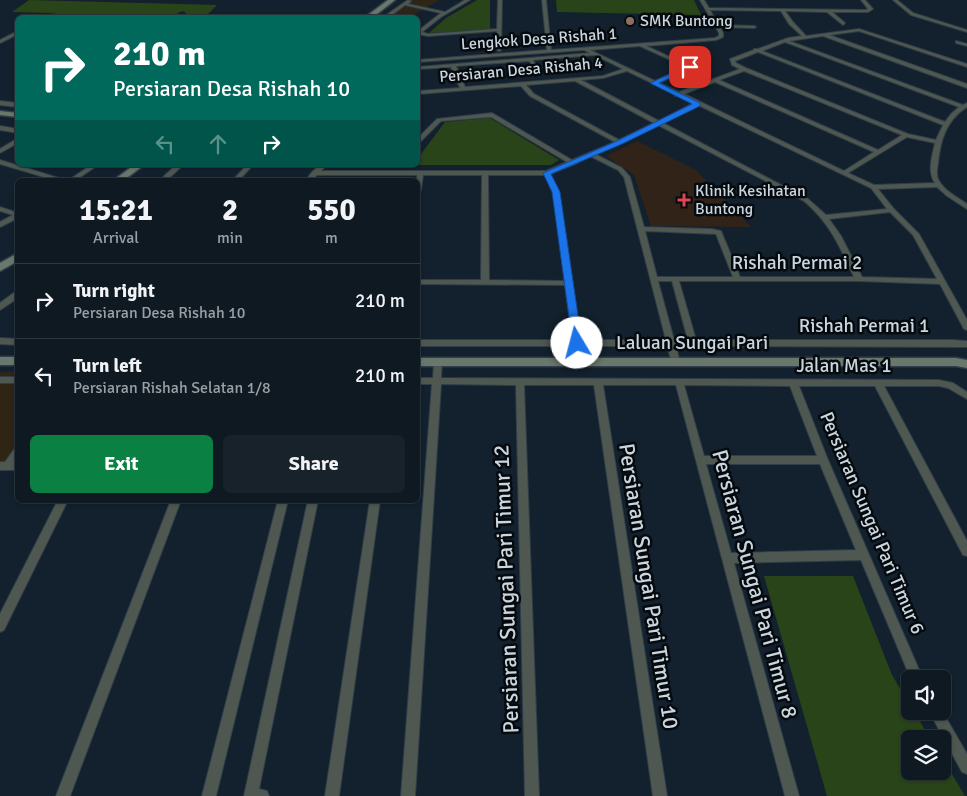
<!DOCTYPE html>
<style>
:root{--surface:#0e1922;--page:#17222a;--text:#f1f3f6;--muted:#9ba0a5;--line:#2e3840;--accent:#0b8043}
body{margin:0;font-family:Signika,sans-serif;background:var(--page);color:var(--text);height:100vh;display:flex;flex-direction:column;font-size:19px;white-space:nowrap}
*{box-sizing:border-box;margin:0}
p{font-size:16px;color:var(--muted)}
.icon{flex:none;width:28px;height:28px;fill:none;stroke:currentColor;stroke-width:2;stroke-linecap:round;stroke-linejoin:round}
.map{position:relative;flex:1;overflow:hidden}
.drawer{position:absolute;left:15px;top:178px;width:405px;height:325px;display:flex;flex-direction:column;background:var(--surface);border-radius:8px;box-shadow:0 1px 4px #0004,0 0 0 1px var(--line)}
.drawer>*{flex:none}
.guide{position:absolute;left:15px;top:15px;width:405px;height:152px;border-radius:8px;box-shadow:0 1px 4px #0004,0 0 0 1px var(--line);background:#00695c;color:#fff;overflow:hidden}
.controls{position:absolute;left:901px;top:670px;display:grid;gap:10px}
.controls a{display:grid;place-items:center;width:50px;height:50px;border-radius:8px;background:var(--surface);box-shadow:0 1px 4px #0004,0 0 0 1px var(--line);font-size:25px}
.pin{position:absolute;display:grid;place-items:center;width:42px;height:42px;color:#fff;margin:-21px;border-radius:10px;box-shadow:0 2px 8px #0006}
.me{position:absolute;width:55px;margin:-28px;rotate:352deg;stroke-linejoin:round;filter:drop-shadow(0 0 4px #0008)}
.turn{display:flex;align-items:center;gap:18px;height:105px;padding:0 15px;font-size:22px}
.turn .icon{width:65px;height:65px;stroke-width:2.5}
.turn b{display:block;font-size:35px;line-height:42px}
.lanes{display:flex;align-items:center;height:48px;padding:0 15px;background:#0003;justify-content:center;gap:25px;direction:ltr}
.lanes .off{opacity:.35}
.eta{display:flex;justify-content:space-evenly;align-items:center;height:85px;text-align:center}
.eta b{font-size:30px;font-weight:700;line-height:35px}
.button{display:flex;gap:10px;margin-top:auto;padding:10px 15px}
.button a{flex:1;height:58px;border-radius:8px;background:var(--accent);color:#fff;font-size:20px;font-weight:700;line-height:58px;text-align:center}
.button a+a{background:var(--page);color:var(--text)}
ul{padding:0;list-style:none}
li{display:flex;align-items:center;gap:15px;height:75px;padding:0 15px;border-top:1px solid var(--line)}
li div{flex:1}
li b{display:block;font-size:19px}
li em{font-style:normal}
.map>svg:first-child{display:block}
.commercial{fill:#2e2515}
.medical{fill:#312317}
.green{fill:#294418}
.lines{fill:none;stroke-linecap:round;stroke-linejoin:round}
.street-casing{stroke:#303e49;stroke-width:2}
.secondary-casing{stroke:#303e49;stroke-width:3}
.street{fill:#4f5751;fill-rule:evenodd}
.secondary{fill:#69776d;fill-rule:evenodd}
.route{fill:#1a73e8;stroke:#114b97}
.education-dot{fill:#8d6e63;stroke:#050a0f;stroke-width:2}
.health-dot{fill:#e0444e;stroke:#050a0f;stroke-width:2}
.labels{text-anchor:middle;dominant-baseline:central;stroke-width:5;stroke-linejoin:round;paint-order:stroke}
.far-poi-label{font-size:16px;fill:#cbd5dd;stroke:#050a0f;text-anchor:start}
.far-street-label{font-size:16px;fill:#cbd5dd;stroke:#050a0f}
.street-label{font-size:19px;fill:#cbd5dd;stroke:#050a0f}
.near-street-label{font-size:22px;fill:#cbd5dd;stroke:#050a0f}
</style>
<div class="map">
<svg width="967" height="796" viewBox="0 0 967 796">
<rect width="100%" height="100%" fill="#12212d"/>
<g class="commercial">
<path d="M406 0H439L410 17 379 18Z"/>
<path d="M17 371V456L0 467V372Z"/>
</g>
<path class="medical" d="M637 141 696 170 751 227 651 226 634 175 606 156Z"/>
<g class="green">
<path d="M29 0 217 5 204 18 184 17 187 16 185 12 182 11 169 18H88L50 13 12 12Z"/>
<path d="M477 0H490V29L429 33 446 18Z"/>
<path d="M556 0H694L701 15 557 12Z"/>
<path d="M490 118 559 160 551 165H416L418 158 445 122Z"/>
<path d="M764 576H853L892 675 910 705V711H914L930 739H910V771H942L943 759 965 796H827Z"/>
</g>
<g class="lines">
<g class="street-casing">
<g id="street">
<path d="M408 0 411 1 408 4 445 12 465 0H470L441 17 422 32 428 34 497 29 498 0H502L501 50 499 51 497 50V31L428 36 418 34V31L441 13 405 5 388 18H382Z"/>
<path d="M542 0H546L551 50 715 38 719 36V33L700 0H704L709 8 866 10 868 9 861 0H865L873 9 868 12H832L845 23 843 25 827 12 785 11 793 22 806 36 859 29 967 64V67L859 31 829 35 967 84V88L823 36 789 41 963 105 967 103V107C946 120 940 141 938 164 937 169 936 174 938 179 943 190 957 197 967 204V209L947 196 937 187 878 189 894 209 919 234 967 320V330L964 329 940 284 859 281H679L696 340H952L967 341V347L676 346 680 363 676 366 672 363 667 346H418V340H573L565 285 418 284V280H481L482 175H423L421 190 418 192 417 175H317L312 180H306L312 172 320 165H326L321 171H546L567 162 491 117 441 121 420 142 418 143V138L437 119 492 113 572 160 615 142 530 96 521 86 418 94V91L460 88 451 67 418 69V67L590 53 584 50 418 62V60L547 50ZM710 10 781 11 789 24 802 36 788 38 758 49H754V50L730 59 732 65 740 69 679 92 659 83 692 67 646 46 716 40 723 37V33L720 27 754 28 756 27 754 26 718 25ZM785 42 959 107 951 114 945 122 762 51ZM640 46 686 67 655 81 590 50ZM758 52 943 125 936 140 908 134 746 68 736 63 735 61ZM595 55 623 69 603 76 465 87 456 66 529 61 537 71 539 70 533 60ZM627 71 675 94V96H679L694 103 659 121 581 80 603 78ZM744 71 902 135 878 150 719 80ZM575 81 654 123 619 140 534 94 526 85ZM715 82 874 152 844 171 684 94ZM698 105 871 188 887 209 826 215 808 199 663 123ZM658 125 804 201C830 223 840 247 854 277H740L721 231 712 229 644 227 630 177 622 168 595 154ZM907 137 935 143C932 156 927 172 935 183L874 185 848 173ZM590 156 618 170 624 177 666 340H581L559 192 550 174 575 164ZM488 175H545L553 192 565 281 489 280ZM890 212 913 235 937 279 862 277 841 236 829 219ZM645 231 716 234 733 277H657ZM658 281H672L688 340H674Z"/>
<path d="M893 0H897L913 13 967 30V32L911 15Z"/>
<path d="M40 15H42V18H38Z"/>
<path d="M18 31V34L0 43V40Z"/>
<path d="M956 41 967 44V46L956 43Z"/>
<path d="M0 101 18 103V107L0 105Z"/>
<path d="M0 126 18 129V133L0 130Z"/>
<path d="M18 138V143L0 153V149Z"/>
<path d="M0 160 62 179 63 180H54L0 164Z"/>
<path d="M91 165H98L76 180H69Z"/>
<path d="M176 165H183L167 180H160Z"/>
<path d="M247 165H253L239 180H233Z"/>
<path d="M0 207 18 213V218L0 227V222L13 215 0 211Z"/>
<path d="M15 292H18V298L0 310V303Z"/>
<path d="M0 338 18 339V345L0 344Z"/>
<path d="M438 359 442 362 441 378 939 380 953 383 967 392V399L948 388 939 386H884L967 541V556L963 555 875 386H799L828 460 923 679H911L861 560 734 563 799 796H785L676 385H603L667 796H653L594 385H524L539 796H525L516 385 441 384 415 796H401L432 384H418V378H433L434 362ZM684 385 790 386 817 456H704ZM706 464H820L856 550 731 553Z"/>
<rect x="0" y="377" width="18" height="6"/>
<path d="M18 447V460L16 462H18V470H0V462H5L15 448Z"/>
<path d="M58 500H68L4 630 0 632V614Z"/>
<path d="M171 500H181L70 796H56Z"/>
<path d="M278 500H288L216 796H202Z"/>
<path d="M308 500H318L259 789 267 791 269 796H244Z"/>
<path d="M370 500H380L339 796H325Z"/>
<path d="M929 711H942L967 754V774L962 772Z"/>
</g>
</g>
<g class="secondary-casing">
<g id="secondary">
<path d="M388 0H395L372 18H364Z"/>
<path d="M0 111 18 113V117L0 115Z"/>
<path d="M134 165H144L124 180H114Z"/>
<path d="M18 253V261L0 271V263Z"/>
<rect x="0" y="357" width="18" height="8"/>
<path d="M418 358H956L967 360V368L956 366H418Z"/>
</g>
</g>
<use href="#street" class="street"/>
<use href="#secondary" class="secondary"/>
</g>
<path class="route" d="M688 66 693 67 659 83 700 103V106L622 144 551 174 560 192 582 343 580 346H573L552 192 543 173 617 141 692 104 650 83Z"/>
<circle class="education-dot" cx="630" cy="21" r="5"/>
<path class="health-dot" d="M681.5 192.5h5v5h5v5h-5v5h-5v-5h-5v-5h5z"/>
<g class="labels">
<g class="far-poi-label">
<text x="640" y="21">SMK Buntong</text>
<text x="695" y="191">Klinik Kesihatan<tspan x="695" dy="18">Buntong</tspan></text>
</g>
<g class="far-street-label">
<text transform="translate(539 39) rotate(-4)">Lengkok Desa Rishah 1</text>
<text transform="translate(521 70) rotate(-5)">Persiaran Desa Rishah 4</text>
</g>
<g class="street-label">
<text x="797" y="263">Rishah Permai 2</text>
<text x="864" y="326">Rishah Permai 1</text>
<text x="692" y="343">Laluan Sungai Pari</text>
<text x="844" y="366">Jalan Mas 1</text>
<text transform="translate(872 523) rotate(67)">Persiaran Sungai Pari Timur 6</text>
</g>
<g class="near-street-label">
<text transform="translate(755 584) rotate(75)">Persiaran Sungai Pari Timur 8</text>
<text transform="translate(649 586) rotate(81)">Persiaran Sungai Pari Timur 10</text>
<text transform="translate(506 589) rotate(-92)">Persiaran Sungai Pari Timur 12</text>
</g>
</g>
</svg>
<div class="controls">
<a><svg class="icon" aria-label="sound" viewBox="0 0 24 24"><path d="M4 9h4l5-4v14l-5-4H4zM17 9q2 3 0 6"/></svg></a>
<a><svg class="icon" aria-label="layers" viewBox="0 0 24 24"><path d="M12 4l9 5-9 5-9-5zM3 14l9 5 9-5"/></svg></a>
</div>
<div class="pin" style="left:690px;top:67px;background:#d93025"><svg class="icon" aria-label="arrive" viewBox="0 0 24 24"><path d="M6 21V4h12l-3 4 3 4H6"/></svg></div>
<svg class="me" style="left:577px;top:343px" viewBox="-20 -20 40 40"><circle r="19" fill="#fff"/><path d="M0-13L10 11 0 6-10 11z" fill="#1a73e8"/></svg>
<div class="guide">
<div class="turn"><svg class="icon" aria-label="right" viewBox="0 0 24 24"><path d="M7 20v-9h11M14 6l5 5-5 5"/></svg><div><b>210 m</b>Persiaran Desa Rishah 10</div></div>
<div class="lanes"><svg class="icon off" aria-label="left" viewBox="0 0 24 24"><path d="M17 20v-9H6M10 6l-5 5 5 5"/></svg><svg class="icon off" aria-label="ahead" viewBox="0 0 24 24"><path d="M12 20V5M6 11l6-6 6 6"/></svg><svg class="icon" aria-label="right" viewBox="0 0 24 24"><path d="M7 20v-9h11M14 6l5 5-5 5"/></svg></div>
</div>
<section class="drawer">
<div class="eta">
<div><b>15:21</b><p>Arrival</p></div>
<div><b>2</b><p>min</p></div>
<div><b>550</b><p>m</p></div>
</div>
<ul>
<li><svg class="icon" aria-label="right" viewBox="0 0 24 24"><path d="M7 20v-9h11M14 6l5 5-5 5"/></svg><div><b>Turn right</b><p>Persiaran Desa Rishah 10</p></div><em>210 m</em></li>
<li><svg class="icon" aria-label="left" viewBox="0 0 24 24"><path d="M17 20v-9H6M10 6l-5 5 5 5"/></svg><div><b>Turn left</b><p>Persiaran Rishah Selatan 1/8</p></div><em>210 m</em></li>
</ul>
<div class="button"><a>Exit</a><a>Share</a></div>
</section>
</div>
